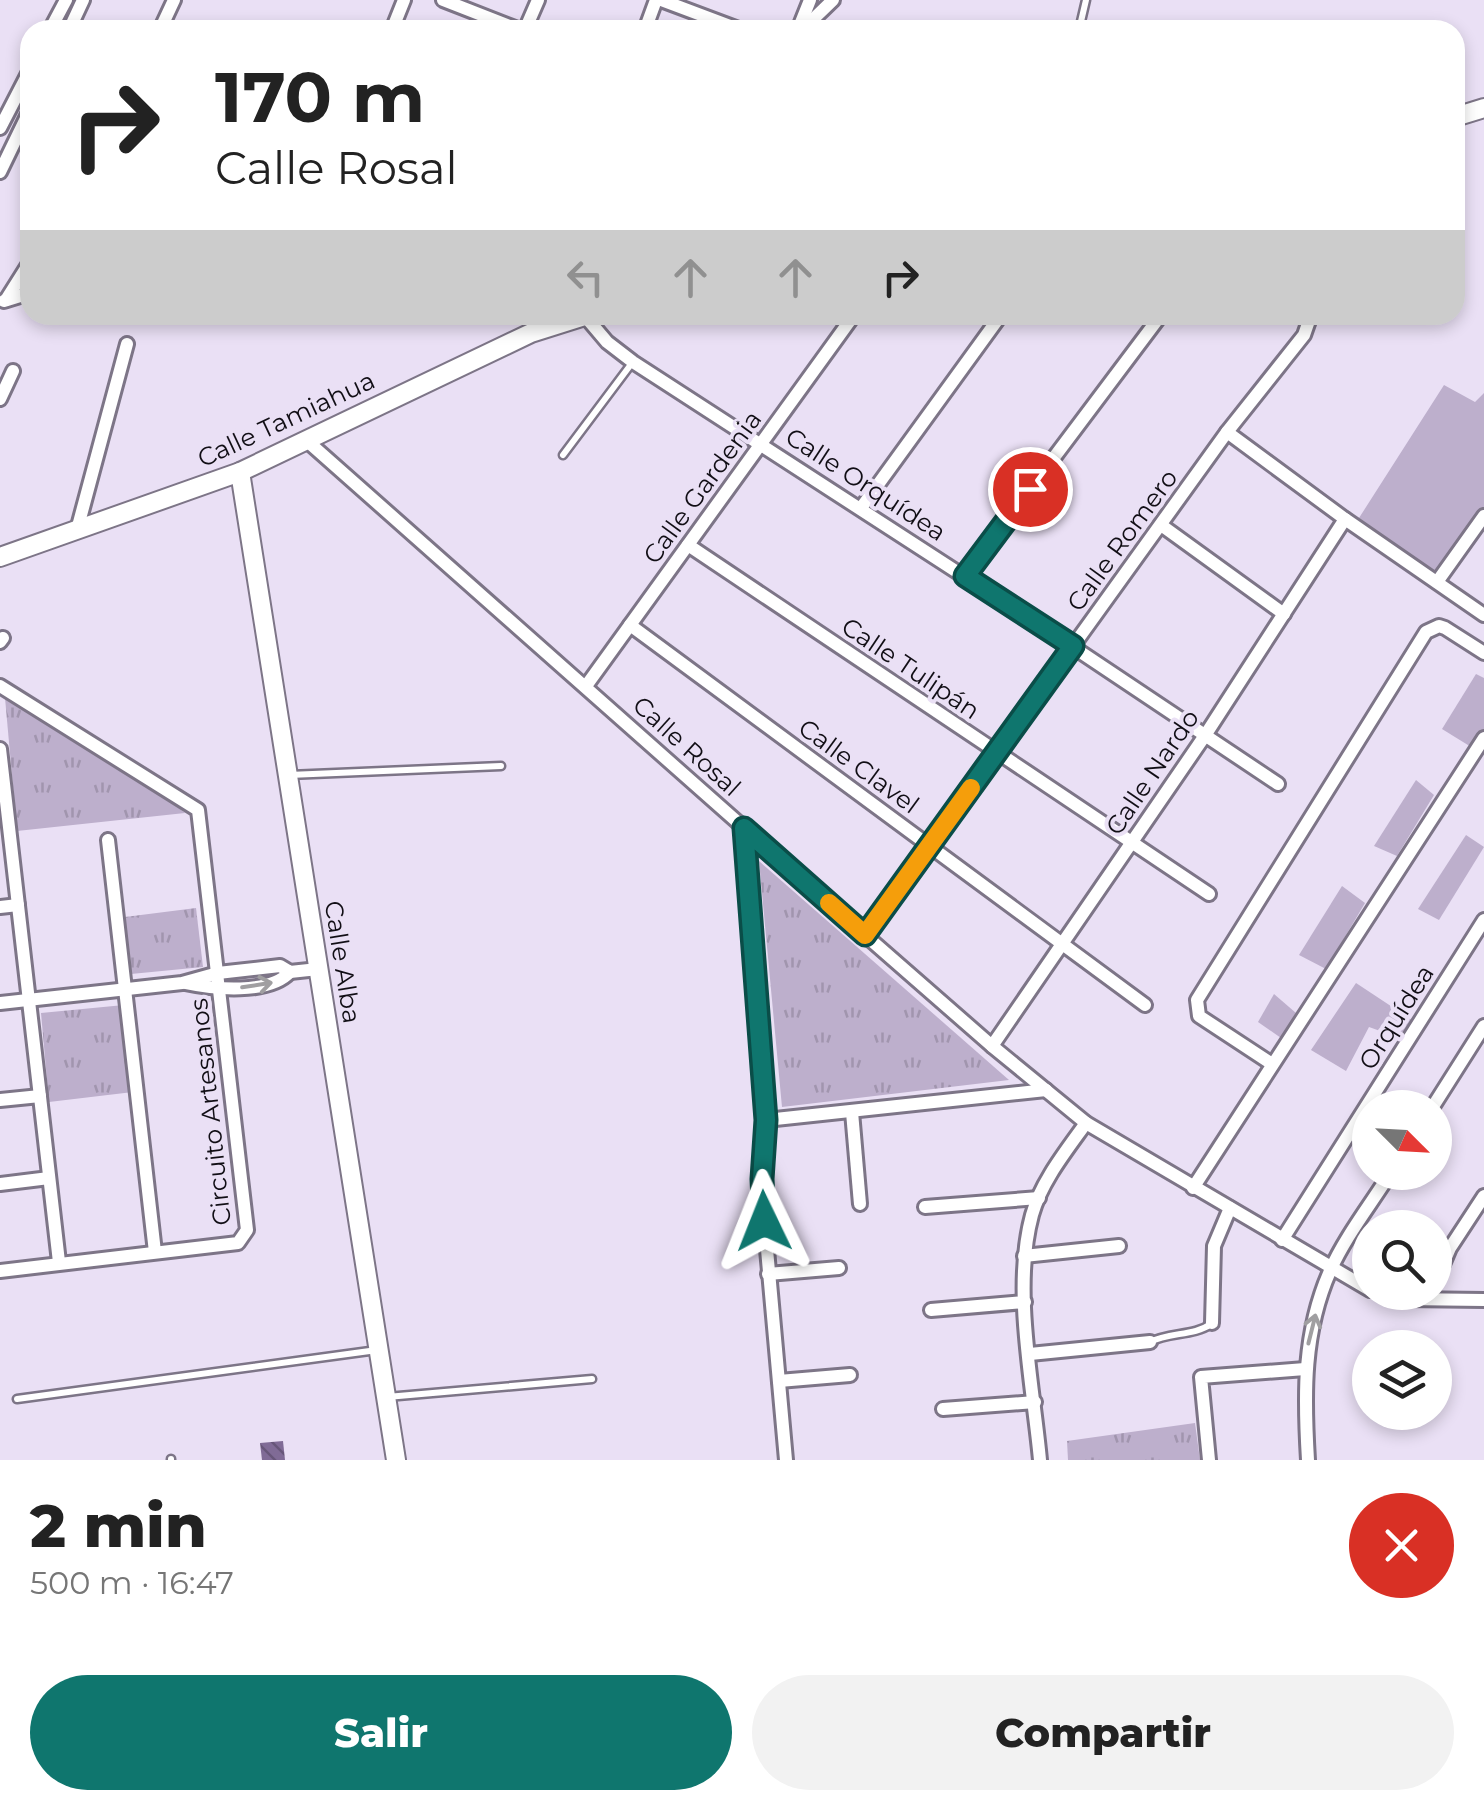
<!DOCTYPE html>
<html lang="es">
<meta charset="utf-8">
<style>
:root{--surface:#fff;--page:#f2f2f2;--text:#222;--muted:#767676;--accent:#0f766e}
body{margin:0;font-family:Montserrat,sans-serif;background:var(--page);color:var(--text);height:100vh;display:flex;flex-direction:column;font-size:38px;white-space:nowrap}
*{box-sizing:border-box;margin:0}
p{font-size:32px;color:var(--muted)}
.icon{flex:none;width:55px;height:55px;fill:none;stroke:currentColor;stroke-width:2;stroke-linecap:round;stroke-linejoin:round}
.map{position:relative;height:1460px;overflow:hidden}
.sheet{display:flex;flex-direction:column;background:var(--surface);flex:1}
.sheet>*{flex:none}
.hud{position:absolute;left:20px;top:20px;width:1445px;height:305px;border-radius:30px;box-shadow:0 5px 15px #0003;background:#fff;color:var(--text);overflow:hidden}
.needle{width:65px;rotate:114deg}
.fabs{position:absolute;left:1352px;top:1090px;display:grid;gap:20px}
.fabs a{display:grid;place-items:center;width:100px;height:100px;border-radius:50%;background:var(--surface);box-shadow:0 5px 15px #0003;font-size:50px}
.pin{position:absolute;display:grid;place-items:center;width:85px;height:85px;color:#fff;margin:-42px;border:5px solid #fff;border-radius:50%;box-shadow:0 2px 10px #0007}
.me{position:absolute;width:110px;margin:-55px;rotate:358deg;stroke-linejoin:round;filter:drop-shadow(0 0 8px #0008)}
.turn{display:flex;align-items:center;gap:35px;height:210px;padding:0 30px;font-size:45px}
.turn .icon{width:130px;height:130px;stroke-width:2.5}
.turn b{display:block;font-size:70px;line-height:85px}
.lanes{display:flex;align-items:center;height:95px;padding:0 30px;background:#0003;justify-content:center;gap:50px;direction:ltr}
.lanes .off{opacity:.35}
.round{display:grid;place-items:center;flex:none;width:105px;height:105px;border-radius:52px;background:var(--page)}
.headline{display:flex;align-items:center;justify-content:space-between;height:170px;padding:0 30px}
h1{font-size:60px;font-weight:800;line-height:75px}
.button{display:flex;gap:20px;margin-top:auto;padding:20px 30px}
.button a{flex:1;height:115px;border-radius:60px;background:var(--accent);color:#fff;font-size:40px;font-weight:800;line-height:115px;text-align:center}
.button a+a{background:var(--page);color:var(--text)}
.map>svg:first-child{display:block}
.grass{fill:url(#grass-tufts)}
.garden{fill:#bdafcc}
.building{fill:url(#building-back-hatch)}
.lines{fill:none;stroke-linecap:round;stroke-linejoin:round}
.lane-casing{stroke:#7d7587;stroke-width:11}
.street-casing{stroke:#7d7587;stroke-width:18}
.secondary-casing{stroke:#7d7587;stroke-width:22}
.lane{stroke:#fff;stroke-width:6}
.street{stroke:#fff;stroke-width:12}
.secondary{stroke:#fff;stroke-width:18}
.oneway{stroke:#a09fa1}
.route-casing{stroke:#0a4d48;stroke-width:25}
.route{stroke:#0f766e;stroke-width:18}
.slow{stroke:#f59e0b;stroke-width:18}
.labels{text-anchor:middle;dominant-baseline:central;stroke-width:8;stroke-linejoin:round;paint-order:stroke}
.street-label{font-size:25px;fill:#110e15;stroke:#eae0f5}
</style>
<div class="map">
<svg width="1484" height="1460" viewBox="0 0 1484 1460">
<defs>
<pattern id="grass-tufts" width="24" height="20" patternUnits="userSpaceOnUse" patternTransform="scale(2.5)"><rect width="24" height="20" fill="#bdafcc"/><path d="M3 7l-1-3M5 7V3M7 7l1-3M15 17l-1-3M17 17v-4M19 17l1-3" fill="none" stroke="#a195ae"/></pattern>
<pattern id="building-back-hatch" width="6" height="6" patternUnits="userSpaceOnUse" patternTransform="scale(2.5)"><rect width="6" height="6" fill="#806b96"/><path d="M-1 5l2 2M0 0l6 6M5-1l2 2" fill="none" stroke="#675679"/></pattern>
</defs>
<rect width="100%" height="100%" fill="#eae0f5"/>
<g class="grass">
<path d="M5 698 155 789 185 813 17 831Z"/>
<path d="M759 861 1009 1080 782 1107Z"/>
<path d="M196 908 203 967 131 974 125 917Z"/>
<path d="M124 1005 133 1092 49 1102 41 1013Z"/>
<path d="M1195 1423 1200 1460H1068L1067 1441Z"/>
</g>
<g class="garden">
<path d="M1444 385 1475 402 1484 393V516L1437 582 1359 518Z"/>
<path d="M1476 674 1484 678V738L1476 750 1442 729Z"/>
<path d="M1416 780 1434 795 1397 856 1374 846Z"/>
<path d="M1466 835 1484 847 1439 920 1418 909Z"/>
<path d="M1342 886 1365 903 1326 969 1299 955Z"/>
<path d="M1356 983 1415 1022 1408 1041 1369 1027 1346 1071 1311 1050Z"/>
<path d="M1274 994 1296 1013 1281 1038 1258 1022Z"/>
</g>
<path class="building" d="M283 1441 285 1460H262L260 1443Z"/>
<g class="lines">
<g class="lane-casing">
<g id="lane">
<path d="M1079 30 1086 0"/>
<path d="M563 455 632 363"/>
<path d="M289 775 501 766"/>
<path d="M1150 1342C1169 1332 1194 1336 1211 1324"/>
<path d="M387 1397 592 1379"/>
<path d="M17 1399 377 1350"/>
<path d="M171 1459V1460"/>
</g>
</g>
<g class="street-casing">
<g id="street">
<path d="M443 0 520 30"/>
<path d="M661 0 741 30"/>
<path d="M800 25 810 0"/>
<path d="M50 30 66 0"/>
<path d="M69 30 83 0"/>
<path d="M160 30 174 0"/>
<path d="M392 30 404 0"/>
<path d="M525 30 538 0"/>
<path d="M645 30 656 0"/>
<path d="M802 30 833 0"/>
<path d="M0 128 30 70"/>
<path d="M0 172 30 110"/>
<path d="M6 300 30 262"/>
<path d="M4 301 30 293"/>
<path d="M585 316 607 342 633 362 1073 647 1278 784"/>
<path d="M0 399 13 371"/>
<path d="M1227 432 1345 519 1484 615"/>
<path d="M306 440 865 935 992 1046 1086 1123 1370 1290"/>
<path d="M861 508 1001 315"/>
<path d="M1161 525 1284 614"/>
<path d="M77 530 127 344"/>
<path d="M688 545 1209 894"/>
<path d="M965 576 1161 315"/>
<path d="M1437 582 1484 516"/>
<path d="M630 625 1145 1005"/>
<path d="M0 642 3 638"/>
<path d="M0 686 198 810 247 1230 238 1243 0 1271"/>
<path d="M586 686 854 315"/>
<path d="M0 749 59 1262"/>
<path d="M745 828 766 1120 762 1194 786 1460"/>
<path d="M108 840 155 1252"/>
<path d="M0 907 18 905"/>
<path d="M865 935 1227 432 1304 335 1311 315"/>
<path d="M185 983C213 989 269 995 290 972"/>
<path d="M0 1003 182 983 218 973 280 966 290 972 318 969"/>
<path d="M992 1046 1206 734 1345 519"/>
<path d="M1272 1064 1199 1016 1197 1000 1426 632 1439 626 1445 628 1484 653"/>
<path d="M0 1100 40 1096"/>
<path d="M1432 1108 1484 1026"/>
<path d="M852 1112 860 1204"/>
<path d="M766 1120 1046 1090"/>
<path d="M0 1184 49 1178"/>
<path d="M1193 1188 1484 738"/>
<path d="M925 1207 1039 1198"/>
<path d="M1282 1240 1484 920"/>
<path d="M1024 1256 1119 1246"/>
<path d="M768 1274 839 1268"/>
<path d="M1435 1283 1450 1248 1484 1196"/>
<path d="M1380 1292 1405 1299 1484 1300"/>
<path d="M931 1310 1025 1302"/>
<path d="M1212 1323 1214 1246 1230 1208"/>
<path d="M1030 1354 1150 1342"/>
<path d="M779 1381 850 1375"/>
<path d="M943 1409 1035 1402"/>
<path d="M1040 1460C1033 1384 1012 1289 1032 1215 1041 1182 1066 1151 1086 1123"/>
<path d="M1209 1460 1201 1377 1305 1369"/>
<path d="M1308 1460C1304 1394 1303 1332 1330 1271 1345 1237 1371 1204 1391 1172"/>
</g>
</g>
<g class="secondary-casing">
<g id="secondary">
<path d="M1455 117 1484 108"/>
<path d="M240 472 396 1460"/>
<path d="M0 557 240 472 531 333 588 315"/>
</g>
</g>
<use href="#lane" class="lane"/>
<use href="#street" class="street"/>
<use href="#secondary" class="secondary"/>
</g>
<defs><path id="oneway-shaft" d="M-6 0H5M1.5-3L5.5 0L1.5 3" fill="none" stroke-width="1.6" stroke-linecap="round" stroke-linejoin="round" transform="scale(2.5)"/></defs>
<g class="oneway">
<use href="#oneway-shaft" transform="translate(257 985) rotate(-9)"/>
<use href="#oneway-shaft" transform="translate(1312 1329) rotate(-76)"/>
</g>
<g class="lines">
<g class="route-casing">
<path id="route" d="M764 1221 762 1179 766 1120 744 828 865 935 1073 646 965 576 1030 489"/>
</g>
<use href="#route" class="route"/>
<path class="slow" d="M829 903 865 935 971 788"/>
</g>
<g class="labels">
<g class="street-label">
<text transform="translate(286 419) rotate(-25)">Calle Tamiahua</text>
<text transform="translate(866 484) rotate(33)">Calle Orquídea</text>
<text transform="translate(702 487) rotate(-54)">Calle Gardenia</text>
<text transform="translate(1122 540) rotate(-54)">Calle Romero</text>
<text transform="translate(911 668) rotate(34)">Calle Tulipán</text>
<text transform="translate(687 746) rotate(42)">Calle Rosal</text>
<text transform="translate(859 766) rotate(36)">Calle Clavel</text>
<text transform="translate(1152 772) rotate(-56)">Calle Nardo</text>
<text transform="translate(343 962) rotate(81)">Calle Alba</text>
<text transform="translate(1396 1017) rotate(-58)">Orquídea</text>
<text transform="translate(210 1112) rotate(-96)">Circuito Artesanos</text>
</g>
</g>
</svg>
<div class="fabs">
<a><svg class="needle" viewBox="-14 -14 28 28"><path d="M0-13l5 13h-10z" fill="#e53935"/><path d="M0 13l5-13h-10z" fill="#767676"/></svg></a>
<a><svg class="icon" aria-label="search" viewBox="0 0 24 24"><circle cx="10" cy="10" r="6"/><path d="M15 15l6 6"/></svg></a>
<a><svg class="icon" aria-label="layers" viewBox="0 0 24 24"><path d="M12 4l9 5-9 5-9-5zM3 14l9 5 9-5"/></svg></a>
</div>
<div class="pin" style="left:1030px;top:489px;background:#d93025"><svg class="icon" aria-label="arrive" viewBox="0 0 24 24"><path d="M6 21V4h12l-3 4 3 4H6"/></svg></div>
<svg class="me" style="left:764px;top:1221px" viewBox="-20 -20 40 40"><path d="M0-17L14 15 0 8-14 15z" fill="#0f766e" stroke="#fff" stroke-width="4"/></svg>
<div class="hud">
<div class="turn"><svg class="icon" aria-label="right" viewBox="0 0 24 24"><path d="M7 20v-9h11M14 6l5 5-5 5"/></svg><div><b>170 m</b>Calle Rosal</div></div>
<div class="lanes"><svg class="icon off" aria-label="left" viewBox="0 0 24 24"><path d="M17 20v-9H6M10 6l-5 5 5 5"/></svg><svg class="icon off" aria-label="ahead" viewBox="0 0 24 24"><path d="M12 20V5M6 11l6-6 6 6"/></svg><svg class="icon off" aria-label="ahead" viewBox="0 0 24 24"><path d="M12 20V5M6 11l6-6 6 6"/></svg><svg class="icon" aria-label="right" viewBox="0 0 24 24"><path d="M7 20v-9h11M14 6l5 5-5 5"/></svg></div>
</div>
</div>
<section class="sheet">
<div class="headline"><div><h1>2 min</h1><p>500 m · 16:47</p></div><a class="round" style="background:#d93025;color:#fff"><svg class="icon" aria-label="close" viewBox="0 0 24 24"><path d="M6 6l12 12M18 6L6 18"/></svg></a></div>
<div class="button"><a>Salir</a><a>Compartir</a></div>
</section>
